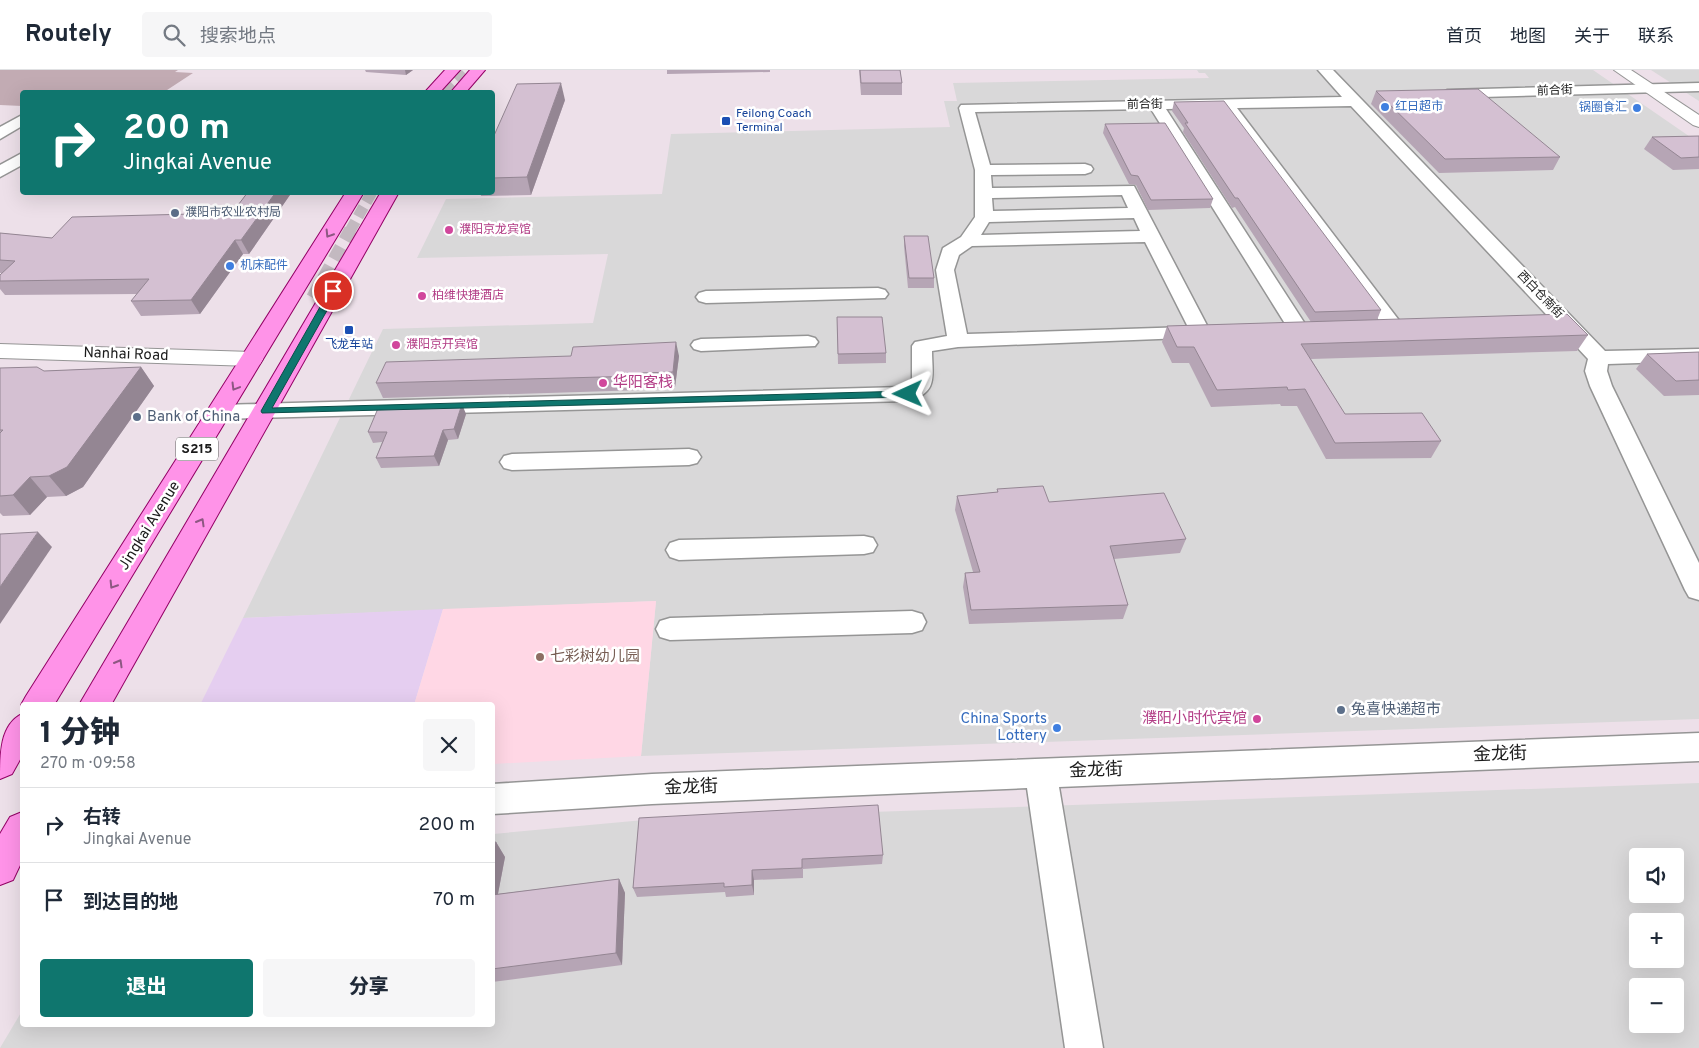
<!DOCTYPE html>
<html lang="zh">
<meta charset="utf-8">
<style>
:root{--surface:#fff;--page:#f6f6f7;--text:#1f2937;--muted:#747a83;--line:#e0e1e3;--accent:#0f766e}
body{margin:0;font-family:Overpass,"Noto Sans SC",sans-serif;background:var(--page);color:var(--text);height:100vh;display:flex;flex-direction:column;font-size:19px;white-space:nowrap}
*{box-sizing:border-box;margin:0}
p{font-size:16px;color:var(--muted)}
.icon{flex:none;width:28px;height:28px;fill:none;stroke:currentColor;stroke-width:2;stroke-linecap:round;stroke-linejoin:round}
.map{position:relative;flex:1;overflow:hidden}
.drawer{position:absolute;left:20px;top:632px;width:475px;height:325px;display:flex;flex-direction:column;background:var(--surface);border-radius:5px;box-shadow:0 5px 20px #0002}
.drawer>*{flex:none}
.banner{position:absolute;left:20px;top:20px;width:475px;height:105px;border-radius:5px;box-shadow:0 5px 20px #0002;background:#0f766e;color:#fff;overflow:hidden}
.controls{position:absolute;left:1629px;top:778px;display:grid;gap:10px}
.controls a{display:grid;place-items:center;width:55px;height:55px;border-radius:5px;background:var(--surface);box-shadow:0 5px 20px #0002;font-size:25px}
.pin{position:absolute;display:grid;place-items:center;width:42px;height:42px;color:#fff;margin:-21px;border:2px solid #fff;border-radius:50%;box-shadow:0 1px 5px #0007}
.me{position:absolute;width:55px;margin:-28px;rotate:269deg;stroke-linejoin:round;filter:drop-shadow(0 0 4px #0008)}
.turn{display:flex;align-items:center;gap:18px;height:105px;padding:0 20px;font-size:22px}
.turn .icon{width:65px;height:65px;stroke-width:2.5}
.turn b{display:block;font-size:35px;line-height:42px}
.round{display:grid;place-items:center;flex:none;width:52px;height:52px;border-radius:5px;background:var(--page)}
.summary{display:flex;align-items:center;justify-content:space-between;height:85px;padding:0 20px}
h1{font-size:30px;font-weight:800;line-height:38px}
.button{display:flex;gap:10px;margin-top:auto;padding:10px 20px}
.button a{flex:1;height:58px;border-radius:5px;background:var(--accent);color:#fff;font-size:20px;font-weight:800;line-height:58px;text-align:center}
.button a+a{background:var(--page);color:var(--text)}
ul{padding:0;list-style:none}
li{display:flex;align-items:center;gap:15px;height:75px;padding:0 20px;border-top:1px solid var(--line)}
li div{flex:1}
li b{display:block;font-size:19px}
li em{font-style:normal}
header{display:flex;align-items:center;gap:30px;box-sizing:border-box;height:70px;padding:0 25px;background:var(--surface);border-bottom:1px solid var(--line)}
header strong{font-size:24px}
nav{display:flex;gap:28px;margin-inline-start:auto;font-size:18px}
.search{width:350px;height:45px;background:var(--page);display:flex;align-items:center;gap:12px;box-sizing:border-box;padding:0 18px;border-radius:5px;color:var(--muted);font-size:19px}
.map>svg:first-child{display:block}
.residential{fill:#d9d8d9;fill-rule:evenodd}
.commercial{fill:#e5cef0}
.education{fill:#ffd7e5}
.construction{fill:#c2abb3}
.lines{fill:none;stroke-linecap:round;stroke-linejoin:round}
.pedestrian-tunnel-far1{stroke:#c3b9c0;stroke-width:11;stroke-dasharray:11 5.5;stroke-linecap:butt}
.pedestrian-tunnel{stroke:#c3b9c0;stroke-width:14;stroke-dasharray:14 8;stroke-linecap:butt}
.minor-casing{stroke:#959595;stroke-width:3}
.tertiary-casing{stroke:#959595;stroke-width:2}
.primary-casing{stroke:#920064;stroke-width:2}
.minor{fill:#fff;fill-rule:evenodd}
.tertiary{fill:#fff;fill-rule:evenodd}
.primary{fill:#ff93e8;fill-rule:evenodd}
.wall{fill:#b6a5b5}
.shaded-wall{fill:#948693}
.building{fill:#d4c0d2;stroke:#948693}
.oneway{stroke:#8d5782}
.route{fill:#0f766e;stroke:#0a4d48}
.shop-dot{fill:#3f7fe0;stroke:#fff;stroke-width:2}
.transit-dot{fill:#1a4fb4;stroke:#fff;stroke-width:2}
.service-dot{fill:#5c6f8a;stroke:#fff;stroke-width:2}
.hotel-dot{fill:#d1479c;stroke:#fff;stroke-width:2}
.education-dot{fill:#8d6e63;stroke:#fff;stroke-width:2}
.labels{text-anchor:middle;dominant-baseline:central;stroke-width:5;stroke-linejoin:round;paint-order:stroke}
.far-street-label{font-size:12px;fill:#1b1b1b;stroke:#fff}
.far-shop-label{font-size:12px;fill:#366cbe;stroke:#fff;text-anchor:start}
.far-transit-label{font-size:12px;fill:#164399;stroke:#fff;text-anchor:start}
.far-service-label{font-size:12px;fill:#4e5e75;stroke:#fff;text-anchor:start}
.far-hotel-label{font-size:12px;fill:#b23c85;stroke:#fff;text-anchor:start}
.shield{fill:#fff;stroke:#5f5f5f;stroke-width:1}
.shield-label{font-size:14px;font-weight:bold;fill:#1b1b1b}
.street-label{font-size:15px;fill:#1b1b1b;stroke:#fff}
.hotel-label{font-size:15px;fill:#b23c85;stroke:#fff;text-anchor:start}
.service-label{font-size:15px;fill:#4e5e75;stroke:#fff;text-anchor:start}
.education-label{font-size:15px;fill:#785e54;stroke:#fff;text-anchor:start}
.shop-label{font-size:15px;fill:#366cbe;stroke:#fff;text-anchor:end}
.near-street-label{font-size:18px;fill:#1b1b1b;stroke:#fff}
</style>
<header>
<strong>Routely</strong>
<div class="search"><svg class="icon" aria-label="search" viewBox="0 0 24 24"><circle cx="10" cy="10" r="6"/><path d="M15 15l6 6"/></svg>搜索地点</div>
<nav><a>首页</a><a>地图</a><a>关于</a><a>联系</a></nav>
</header>
<div class="map">
<svg width="1699" height="978" viewBox="0 0 1699 978">
<rect width="100%" height="100%" fill="#ede0e9"/>
<g class="residential">
<path d="M1197 0H1593L1699 73V649L641 686 656 531 243 548 383 259 593 253 608 184 417 188 446 129 662 124 671 64 950 57 944 31H957L953 13 1209 8 1205 3H1199Z"/>
<path d="M1651 0H1699V31Z"/>
<path d="M1699 713V978H0L22 941V955H492L493 764 644 750ZM1638 786H1675V824H1638ZM1638 851H1675V889H1638ZM1638 916H1675V954H1638Z"/>
</g>
<path class="commercial" d="M443 539 414 635H200L243 548Z"/>
<path class="education" d="M656 531 641 686 493 694 492 635H414L443 539Z"/>
<path class="construction" d="M0 0H178L175 2 193 3 164 22H22V36L0 35Z"/>
<g class="lines">
<g class="pedestrian-tunnel-far1">
<path d="M445 22 467 0"/>
<path d="M350 161 372 122"/>
</g>
<path class="pedestrian-tunnel" d="M313 228 351 160"/>
<g class="minor-casing">
<g id="minor">
<path d="M1318 0H1333L1605 281 1699 279V291L1608 294 1607 301 1612 316 1699 493V530L1689 527 1685 520 1590 316 1585 301 1588 289 1351 36 1237 38 1401 253 1404 257 1401 261 1394 263 1387 261 1222 38 1166 39 1309 260 1306 264 1299 266 1292 264 1289 260 1151 39 975 42 990 95 1085 94 1091 96 1093 99 1091 102 1085 104 991 105 992 118 1134 116 1211 263 1208 267 958 277 932 281C932 305 939 323 908 331L220 349 212 347 209 342 212 337 220 335 903 317 912 309V276L915 272 947 266 936 200 943 178 961 167 975 147V100L959 38 961 35 1342 27ZM1122 125 1128 138 993 141 992 128ZM1134 148 1140 161 981 165 989 152ZM1145 172 1188 257 967 264 954 200 959 185 972 176Z"/>
<path d="M1699 13V21L1447 28 1440 24 1447 20Z"/>
<path d="M22 45V56L0 69V57Z"/>
<path d="M22 83V95L0 107V95Z"/>
<path d="M878 218 885 220 888 224 885 228 706 233 699 231 696 227 699 223 706 221Z"/>
<path d="M808 266 815 268 818 272 815 276 701 281 694 279 691 275 694 271 701 269Z"/>
<path d="M689 379 697 381 701 387 697 393 689 395 512 400 504 398 500 392 504 386 512 384Z"/>
<path d="M864 466 873 468 877 475 873 482 864 484 679 490 670 487 666 480 670 473 679 470Z"/>
<path d="M912 541 922 544 926 552 922 560 912 563 670 570 660 567 656 559 660 551 670 548Z"/>
<path d="M1699 663V691L1059 717 1103 978H1065L1027 718 652 734 492 744V714L652 704Z"/>
</g>
</g>
<g class="tertiary-casing">
<g id="tertiary">
<path d="M1614 0H1631L1699 45V57L1693 55Z"/>
<path d="M0 274 252 282 260 284 263 289 260 294 252 296 0 288Z"/>
</g>
</g>
<g class="primary-casing">
<g id="primary">
<path d="M445 0H460L440 22H425Z"/>
<path d="M470 0H485L466 22H451Z"/>
<path d="M346 122H364L54 635H22V637L21 635 26 626Z"/>
<path d="M381 122H399L111 635H79Z"/>
<path d="M22 644V686L12 704 0 709C0 683 0 655 22 644Z"/>
<path d="M22 742V791L13 810 0 815V764L10 747Z"/>
</g>
</g>
<use href="#minor" class="minor"/>
<use href="#tertiary" class="tertiary"/>
<use href="#primary" class="primary"/>
</g>
<g class="wall">
<path d="M365 0H413L406 5 366 2Z"/>
<path d="M667 0H770V2L667 4Z"/>
<path d="M859 0H900L902 13V25H861Z"/>
<path d="M1376 21 1560 87 1553 100 1439 103 1371 34Z"/>
<path d="M565 30 531 125 481 126 480 122H492V70Z"/>
<path d="M1174 32 1381 240 1377 250 1588 265 1577 281 1311 289 1345 344 1441 371 1431 388 1326 389 1297 336H1281L1280 334 1211 337 1189 293H1172L1162 272 1167 256 1311 252 1235 137 1232 138 1183 62 1184 58 1172 41Z"/>
<path d="M1105 54 1213 129 1210 138 1148 140 1136 115 1129 114 1103 63Z"/>
<path d="M1699 66V99L1673 100 1644 79 1652 67Z"/>
<path d="M248 122H292L249 184H243L200 244 141 246 131 231 137 224 5 225 0 219V205L2 203H0V163L52 168 232 143Z"/>
<path d="M904 166 934 208V218H908L904 176Z"/>
<path d="M837 247 886 283V293L838 294Z"/>
<path d="M1699 282V325L1664 326 1636 299 1647 284Z"/>
<path d="M679 286 675 317 644 318 643 320 383 328 376 313Z"/>
<path d="M141 297 154 316 83 417 66 426 47 427 30 445 3 446 0 443V298L44 301Z"/>
<path d="M466 344 458 369 448 370 439 396 381 398 376 388 382 372 373 373 368 362Z"/>
<path d="M997 419 1049 432 1186 469 1180 483 1114 489 1128 535 1123 549 969 554 963 517 965 503 973 502 955 440 957 426 997 422Z"/>
<path d="M639 748 883 785 882 794 803 799V808L754 810V825L726 827 725 822 637 827 633 818Z"/>
<path d="M496 772 505 787 498 824 619 809 625 823 622 895 492 912V773Z"/>
</g>
<g class="shaded-wall">
<path d="M405 0H413L406 5Z"/>
<path d="M561 13 565 30 531 125 527 107Z"/>
<path d="M276 122H292L249 184 241 170Z"/>
<path d="M235 170 243 184 200 244 191 230Z"/>
<path d="M676 272 679 286 675 317 673 302Z"/>
<path d="M141 297 154 316 83 417 66 426 49 406Z"/>
<path d="M641 303 644 318 643 320 640 306Z"/>
<path d="M462 334 466 344 458 369 454 359Z"/>
<path d="M443 360 448 370 439 396 434 386Z"/>
<path d="M30 407 47 427 30 445 13 425Z"/>
<path d="M38 462 52 477 0 554V517Z"/>
<path d="M496 772 505 787 495 839 492 836V788Z"/>
<path d="M752 800 754 810V825L752 815Z"/>
<path d="M619 809 625 823 622 895 616 883Z"/>
</g>
<g class="building">
<path d="M860 0H900L902 13H861Z"/>
<path d="M561 13 527 107 492 108V70L517 14Z"/>
<path d="M1478 19 1560 87 1445 89 1376 21Z"/>
<path d="M1224 31 1381 240 1315 242 1238 128H1235L1185 53H1188L1174 32Z"/>
<path d="M1165 53 1213 129 1151 130 1138 106 1131 105 1105 54Z"/>
<path d="M1699 66V87L1681 88 1652 67Z"/>
<path d="M248 122H276L241 170H235L191 230 131 231 149 209 0 211V205L15 191 0 190V163L52 168 72 147 232 143Z"/>
<path d="M904 166H928L934 208H909Z"/>
<path d="M1567 244 1588 265 1301 274 1345 344 1422 343 1441 371 1335 373 1305 319 1288 320 1287 317 1217 320 1194 277H1177L1167 256Z"/>
<path d="M837 247H882L886 283 838 284Z"/>
<path d="M676 272 673 302 641 303 640 306 376 313 386 292 571 286 573 277Z"/>
<path d="M1699 282V310L1676 311 1647 284Z"/>
<path d="M37 297 44 301 141 297 67 397 49 406 30 407 13 425 0 426V363L3 360H0V298Z"/>
<path d="M462 334 454 359 443 360 434 386 376 388 387 362H368L379 336Z"/>
<path d="M1043 416 1049 432 1164 423 1186 469 1110 476 1128 535 971 540 965 503 980 502 957 426 998 422 997 419Z"/>
<path d="M38 462 0 517V464Z"/>
<path d="M878 735 883 785 802 789V798L752 800V815L724 817V813L633 818 639 748Z"/>
<path d="M496 772 492 788V773Z"/>
<path d="M619 809 616 883 492 899V825Z"/>
</g>
<defs><path id="oneway-chevron" d="M-2-3.5L2.5 0L-2 3.5" fill="none" stroke-width="1.6" stroke-linecap="round" stroke-linejoin="round" transform="scale(1.25)"/></defs>
<g class="oneway">
<use href="#oneway-chevron" transform="translate(329 164) rotate(122)"/>
<use href="#oneway-chevron" transform="translate(235 317) rotate(121)"/>
<use href="#oneway-chevron" transform="translate(201 452) rotate(-60)"/>
<use href="#oneway-chevron" transform="translate(113 515) rotate(122)"/>
<use href="#oneway-chevron" transform="translate(119 593) rotate(-60)"/>
</g>
<path class="route" d="M333 218 338 221 272 338 908 321 913 324 908 327 262 343 261 341 329 221Z"/>
<g class="shop-dot">
<circle cx="1385" cy="37" r="5"/>
<circle cx="1637" cy="38" r="5"/>
<circle cx="230" cy="196" r="5"/>
<circle cx="1057" cy="658" r="5"/>
</g>
<g class="transit-dot">
<rect x="721" y="46" width="10" height="10" rx="2.5"/>
<rect x="344" y="255" width="10" height="10" rx="2.5"/>
</g>
<g class="service-dot">
<circle cx="175" cy="143" r="5"/>
<circle cx="137" cy="347" r="5"/>
<circle cx="1341" cy="640" r="5"/>
</g>
<g class="hotel-dot">
<circle cx="449" cy="160" r="5"/>
<circle cx="422" cy="226" r="5"/>
<circle cx="396" cy="275" r="5"/>
<circle cx="603" cy="313" r="5"/>
<circle cx="1257" cy="649" r="5"/>
</g>
<circle class="education-dot" cx="540" cy="587" r="5"/>
<g class="labels">
<g class="far-street-label">
<text transform="translate(1555 21) rotate(-2)">前合街</text>
<text transform="translate(1145 35) rotate(-1)">前合街</text>
<text transform="translate(1540 225) rotate(46)">西白仓南街</text>
</g>
<g class="far-shop-label">
<text x="1395" y="37">红日超市</text>
<text x="1627" y="38" text-anchor="end">锅圈食汇</text>
<text x="240" y="196">机床配件</text>
</g>
<g class="far-transit-label">
<text x="736" y="44">Feilong Coach<tspan x="736" dy="14">Terminal</tspan></text>
<text x="349" y="275" text-anchor="middle">飞龙车站</text>
</g>
<g class="far-service-label">
<text x="185" y="143">濮阳市农业农村局</text>
</g>
<g class="far-hotel-label">
<text x="459" y="160">濮阳京龙宾馆</text>
<text x="432" y="226">柏维快捷酒店</text>
<text x="406" y="275">濮阳京开宾馆</text>
</g>
<rect class="shield" x="176" y="367.5" width="42" height="23" rx="4"/>
<g class="shield-label">
<text x="197" y="379">S215</text>
</g>
<g class="street-label">
<text transform="translate(126 285) rotate(2)">Nanhai Road</text>
<text transform="translate(150 456) rotate(-58)">Jingkai Avenue</text>
</g>
<g class="hotel-label">
<text x="613" y="313">华阳客栈</text>
<text x="1247" y="649" text-anchor="end">濮阳小时代宾馆</text>
</g>
<g class="service-label">
<text x="147" y="347">Bank of China</text>
<text x="1351" y="640">兔喜快递超市</text>
</g>
<g class="education-label">
<text x="550" y="587">七彩树幼儿园</text>
</g>
<g class="shop-label">
<text x="1047" y="649">China Sports<tspan x="1047" dy="17">Lottery</tspan></text>
</g>
<g class="near-street-label">
<text transform="translate(1500 685) rotate(-2)">金龙街</text>
<text transform="translate(1096 701) rotate(-2)">金龙街</text>
<text transform="translate(691 718) rotate(-2)">金龙街</text>
</g>
</g>
</svg>
<div class="controls">
<a><svg class="icon" aria-label="sound" viewBox="0 0 24 24"><path d="M4 9h4l5-4v14l-5-4H4zM17 9q2 3 0 6"/></svg></a>
<a>+</a>
<a>−</a>
</div>
<div class="pin" style="left:333px;top:221px;background:#d93025"><svg class="icon" aria-label="arrive" viewBox="0 0 24 24"><path d="M6 21V4h12l-3 4 3 4H6"/></svg></div>
<svg class="me" style="left:908px;top:324px" viewBox="-20 -20 40 40"><path d="M0-17L14 15 0 8-14 15z" fill="#0f766e" stroke="#fff" stroke-width="4"/></svg>
<div class="banner">
<div class="turn"><svg class="icon" aria-label="right" viewBox="0 0 24 24"><path d="M7 20v-9h11M14 6l5 5-5 5"/></svg><div><b>200 m</b>Jingkai Avenue</div></div>
</div>
<section class="drawer">
<div class="summary"><div><h1>1 分钟</h1><p>270 m · 09:58</p></div><a class="round"><svg class="icon" aria-label="close" viewBox="0 0 24 24"><path d="M6 6l12 12M18 6L6 18"/></svg></a></div>
<ul>
<li><svg class="icon" aria-label="right" viewBox="0 0 24 24"><path d="M7 20v-9h11M14 6l5 5-5 5"/></svg><div><b>右转</b><p>Jingkai Avenue</p></div><em>200 m</em></li>
<li><svg class="icon" aria-label="arrive" viewBox="0 0 24 24"><path d="M6 21V4h12l-3 4 3 4H6"/></svg><div><b>到达目的地</b></div><em>70 m</em></li>
</ul>
<div class="button"><a>退出</a><a>分享</a></div>
</section>
</div>
